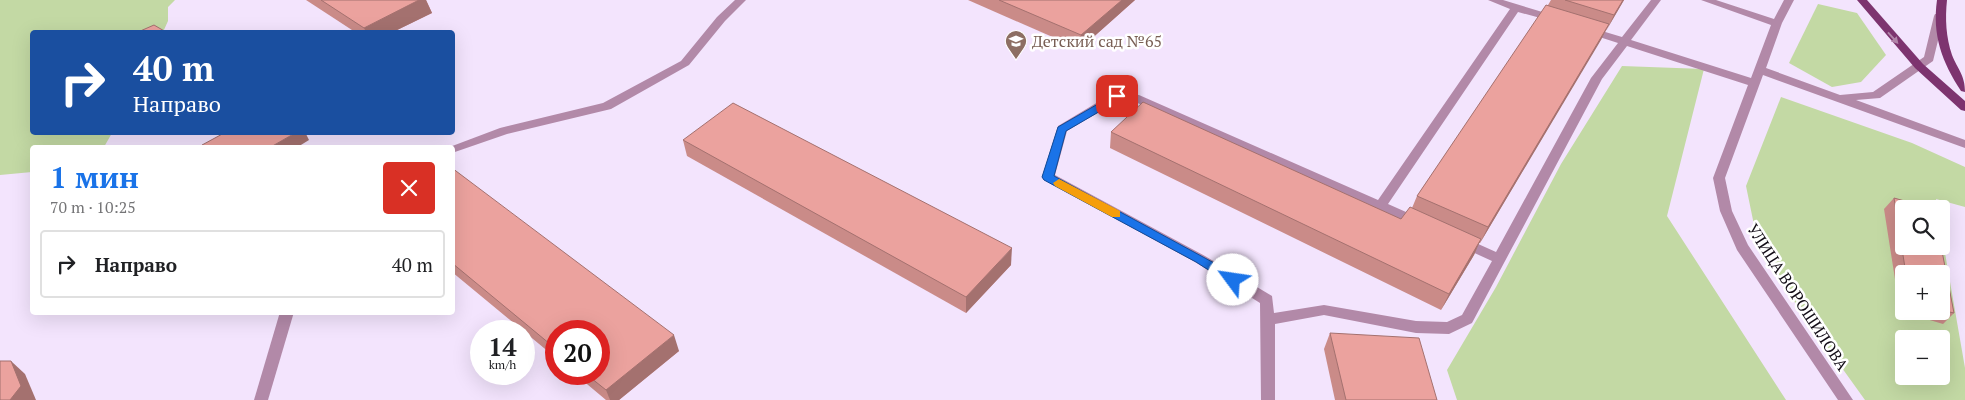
<!DOCTYPE html>
<html lang="ru">
<meta charset="utf-8">
<style>
:root{--surface:#fff;--page:#f6f6f6;--text:#202124;--muted:#757577;--line:#e0e0e0;--accent:#1a73e8}
body{margin:0;font-family:"PT Serif",serif;background:var(--page);color:var(--text);height:100vh;display:flex;flex-direction:column;font-size:19px;white-space:nowrap}
*{box-sizing:border-box;margin:0}
p{font-size:16px;color:var(--muted)}
.icon{flex:none;width:28px;height:28px;fill:none;stroke:currentColor;stroke-width:2;stroke-linecap:round;stroke-linejoin:round}
.map{position:relative;flex:1;overflow:hidden}
.side{position:absolute;left:30px;top:145px;width:425px;height:170px;display:flex;flex-direction:column;background:var(--surface);border-radius:5px;box-shadow:0 5px 20px #0002}
.side>*{flex:none}
.guide{position:absolute;left:30px;top:30px;width:425px;height:105px;border-radius:5px;box-shadow:0 5px 20px #0002;background:#1a4fa0;color:#fff;overflow:hidden}
.buttons{position:absolute;left:1895px;top:200px;display:grid;gap:10px}
.buttons a{display:grid;place-items:center;width:55px;height:55px;border-radius:5px;background:var(--surface);box-shadow:0 5px 20px #0002;font-size:25px}
.speed{position:absolute;left:470px;top:320px;display:flex;gap:10px;font-size:25px;font-weight:700;text-align:center}
.speed>*{display:grid;place-content:center;width:65px;height:65px;border-radius:50%;background:var(--surface);box-shadow:0 5px 20px #0002;line-height:1}
.speed small{font-size:12px;font-weight:400}
.speed .limit{border:8px solid #d22;background:#fff;color:#111}
.pin{position:absolute;display:grid;place-items:center;width:42px;height:42px;color:#fff;margin:-21px;border-radius:10px;box-shadow:0 2px 8px #0006}
.me{position:absolute;width:55px;margin:-28px;rotate:301deg;stroke-linejoin:round;filter:drop-shadow(0 0 4px #0008)}
.turn{display:flex;align-items:center;gap:18px;height:105px;padding:0 20px;font-size:22px}
.turn .icon{width:65px;height:65px;stroke-width:2.5}
.turn b{display:block;font-size:35px;line-height:42px}
.round{display:grid;place-items:center;flex:none;width:52px;height:52px;border-radius:5px;background:var(--page)}
.overview{display:flex;align-items:center;justify-content:space-between;height:85px;padding:0 20px}
h1{font-size:30px;font-weight:800;line-height:38px;color:var(--accent)}
ul{padding:0;list-style:none}
li{display:flex;align-items:center;gap:15px;height:68px;margin:0 10px 8px;padding:0 10px;border:2px solid var(--line);border-radius:5px}
li div{flex:1}
li b{display:block;font-size:19px}
li em{font-style:normal}
.map>svg:first-child{display:block}
.green{fill:#c3d9a4;fill-rule:evenodd}
.lines{fill:none;stroke-linecap:round;stroke-linejoin:round}
.minor{fill:#b289a8;fill-rule:evenodd}
.major{fill:#7d346f;fill-rule:evenodd}
.wall{fill:#ca8b88;fill-rule:evenodd}
.shaded-wall{fill:#a4716f}
.building{fill:#eba29e;stroke:#a4716f}
.oneway{fill:#b185a9}
.route{fill:#1a73e8;stroke:#114b97}
.slow{fill:#f59e0b}
.labels{text-anchor:middle;dominant-baseline:central;stroke-width:5;stroke-linejoin:round;paint-order:stroke}
.education-label{font-size:16px;fill:#785e54;stroke:#fff;text-anchor:start}
.street-label{font-size:16px;fill:#110b15;stroke:#fff}
</style>
<div class="map">
<svg width="1965" height="400" viewBox="0 0 1965 400">
<rect width="100%" height="100%" fill="#f3e4fd"/>
<g class="green">
<path d="M0 0H175L168 7V21L163 32H32V132L112 133 104 147 32 148V172L0 175Z"/>
<path d="M1818 4 1857 13 1886 55 1861 82 1832 87 1789 63Z"/>
<path d="M1622 66 1704 69 1667 216 1786 400H1457L1447 370 1496 287 1561 164Z"/>
<path d="M1781 97 1912 143 1965 167V207L1936 199 1938 209H1904V246H1941V230L1965 368V400H1865L1760 254 1746 186ZM1904 274H1941V311H1904ZM1904 339H1941V376H1904Z"/>
</g>
<g class="lines">
<g class="minor">
<path d="M735 0H746L725 21 689 65 611 109 507 134 452 153V148H447L500 128 603 103 681 61 717 17Z"/>
<path d="M1488 0H1503L1559 17 1560 19 1555 22 1518 12 1388 204 1424 220 1425 223 1424 226H1414L1133 101 1119 100 1067 131 1055 175 1205 256 1272 296 1274 313 1324 305 1416 321 1447 322 1462 315 1492 261 1457 245 1456 242 1457 239H1467L1496 252 1591 78 1618 43 1584 32V28H1592L1622 37 1651 0H1661L1631 40 1751 78 1771 25 1701 0H1716L1774 19 1784 0H1794L1782 23 1766 68 1840 95 1873 92 1924 57 1934 16 1935 14H1943L1944 16 1933 61 1880 98 1856 100 1965 140V148L1763 75 1725 178 1732 211 1748 245 1853 400H1838L1737 250 1720 211 1713 178 1748 85 1627 46 1602 79 1472 323 1449 334 1416 333 1324 315 1275 324V400H1261L1260 303 1195 262 1044 180 1042 177 1058 126 1113 93 1139 95 1378 200 1510 9Z"/>
<path d="M280 312H294L268 400H254Z"/>
</g>
<g class="major">
<path d="M1857 0H1867L1923 64 1965 101V111L1961 110 1915 68Z"/>
<path d="M1937 0H1947C1945 19 1946 37 1952 55 1958 70 1965 75 1965 92L1961 91C1942 62 1932 35 1937 0Z"/>
</g>
</g>
<g class="wall">
<path d="M306 0H426L432 13 393 32H355Z"/>
<path d="M968 0H1135L1080 49Z"/>
<path d="M1551 0H1624L1480 243H1479L1474 255 1441 310 1110 148 1111 132 1401 219 1412 208 1417 196 1548 5Z"/>
<path d="M683 140 1011 265 966 313 687 156Z"/>
<path d="M452 168 679 351 619 400H606L575 374H599L556 331V358L452 272Z"/>
<path d="M1894 198 1933 209H1904V246H1941L1954 313 1943 324 1900 311 1884 209ZM1904 274H1941V311H1904Z"/>
<path d="M1330 333 1437 400H1335L1324 349Z"/>
</g>
<g class="shaded-wall">
<path d="M419 0H426L432 13 393 32H366L364 28Z"/>
<path d="M1122 0H1135L1080 49 1081 35Z"/>
<path d="M1623 0H1624L1606 31 1614 15Z"/>
<path d="M1609 24 1601 40 1480 243 1488 227Z"/>
<path d="M297 132H305L309 140 296 148H269Z"/>
<path d="M1481 239 1474 255 1441 310 1449 294Z"/>
<path d="M1012 248 1011 265 966 313V297Z"/>
<path d="M674 335 679 351 619 400H610L606 390Z"/>
<path d="M11 361 25 374 36 400H10Z"/>
</g>
<g class="building">
<path d="M321 0H419L364 28Z"/>
<path d="M999 0H1122L1081 35Z"/>
<path d="M1565 0H1623L1614 15Z"/>
<path d="M1546 5 1609 24 1488 227 1417 196Z"/>
<path d="M154 25 166 32H138Z"/>
<path d="M1143 102 1401 219 1410 207 1481 239 1449 294 1111 132Z"/>
<path d="M733 103 1012 248 966 297 683 140Z"/>
<path d="M226 132H297L269 148H205L202 145Z"/>
<path d="M452 168 674 335 606 390 586 374H599V331H556V349L452 263Z"/>
<path d="M1894 198 1933 209H1904V246H1941L1954 313 1941 310V274H1906Z"/>
<path d="M1330 333 1419 338 1437 400H1346Z"/>
<path d="M0 361H11L21 386 10 400H0Z"/>
</g>
<defs><path id="oneway-solid" d="M-6-.8H1V-3.2L6.5 0L1 3.2V.8H-6Z" transform="scale(1.25)"/></defs>
<use class="oneway" href="#oneway-solid" transform="translate(1893 38) rotate(48)"/>
<path class="route" d="M1117 93 1121 94V99L1066 131 1054 176 1238 276 1239 280 1238 283H1229L1196 262 1044 180 1042 177 1058 127Z"/>
<path class="slow" d="M1059 179 1120 211V217H1112L1055 186 1053 183Z"/>
<defs>
<g id="school-pin" transform="scale(1.125)"><path d="M0 17L-7.5 6A9.5 9.5 0 1 1 7.5 6Z" fill="#8d6e63" stroke="#fff"/><path d="M0-5L7-2L0 1L-7-2ZM-4 1L0 2.5L4 1V4Q0 6-4 4Z" fill="#fff"/></g>
</defs>
<g fill-rule="evenodd">
<use href="#school-pin" x="1016" y="41"/>
</g>
<g class="labels">
<g class="education-label">
<text x="1032" y="41">Детский сад №65</text>
</g>
<g class="street-label">
<text transform="translate(1798 297) rotate(57)">УЛИЦА ВОРОШИЛОВА</text>
</g>
</g>
</svg>
<div class="buttons">
<a><svg class="icon" aria-label="search" viewBox="0 0 24 24"><circle cx="10" cy="10" r="6"/><path d="M15 15l6 6"/></svg></a>
<a>+</a>
<a>−</a>
</div>
<div class="speed"><div>14<small>km/h</small></div><div class="limit">20</div></div>
<div class="pin" style="left:1117px;top:96px;background:#d93025"><svg class="icon" aria-label="arrive" viewBox="0 0 24 24"><path d="M6 21V4h12l-3 4 3 4H6"/></svg></div>
<svg class="me" style="left:1233px;top:280px" viewBox="-20 -20 40 40"><circle r="19" fill="#fff"/><path d="M0-13L10 11 0 6-10 11z" fill="#1a73e8"/></svg>
<div class="guide">
<div class="turn"><svg class="icon" aria-label="right" viewBox="0 0 24 24"><path d="M7 20v-9h11M14 6l5 5-5 5"/></svg><div><b>40 m</b>Направо</div></div>
</div>
<section class="side">
<div class="overview"><div><h1>1 мин</h1><p>70 m · 10:25</p></div><a class="round" style="background:#d93025;color:#fff"><svg class="icon" aria-label="close" viewBox="0 0 24 24"><path d="M6 6l12 12M18 6L6 18"/></svg></a></div>
<ul>
<li><svg class="icon" aria-label="right" viewBox="0 0 24 24"><path d="M7 20v-9h11M14 6l5 5-5 5"/></svg><div><b>Направо</b></div><em>40 m</em></li>
</ul>
</section>
</div>
